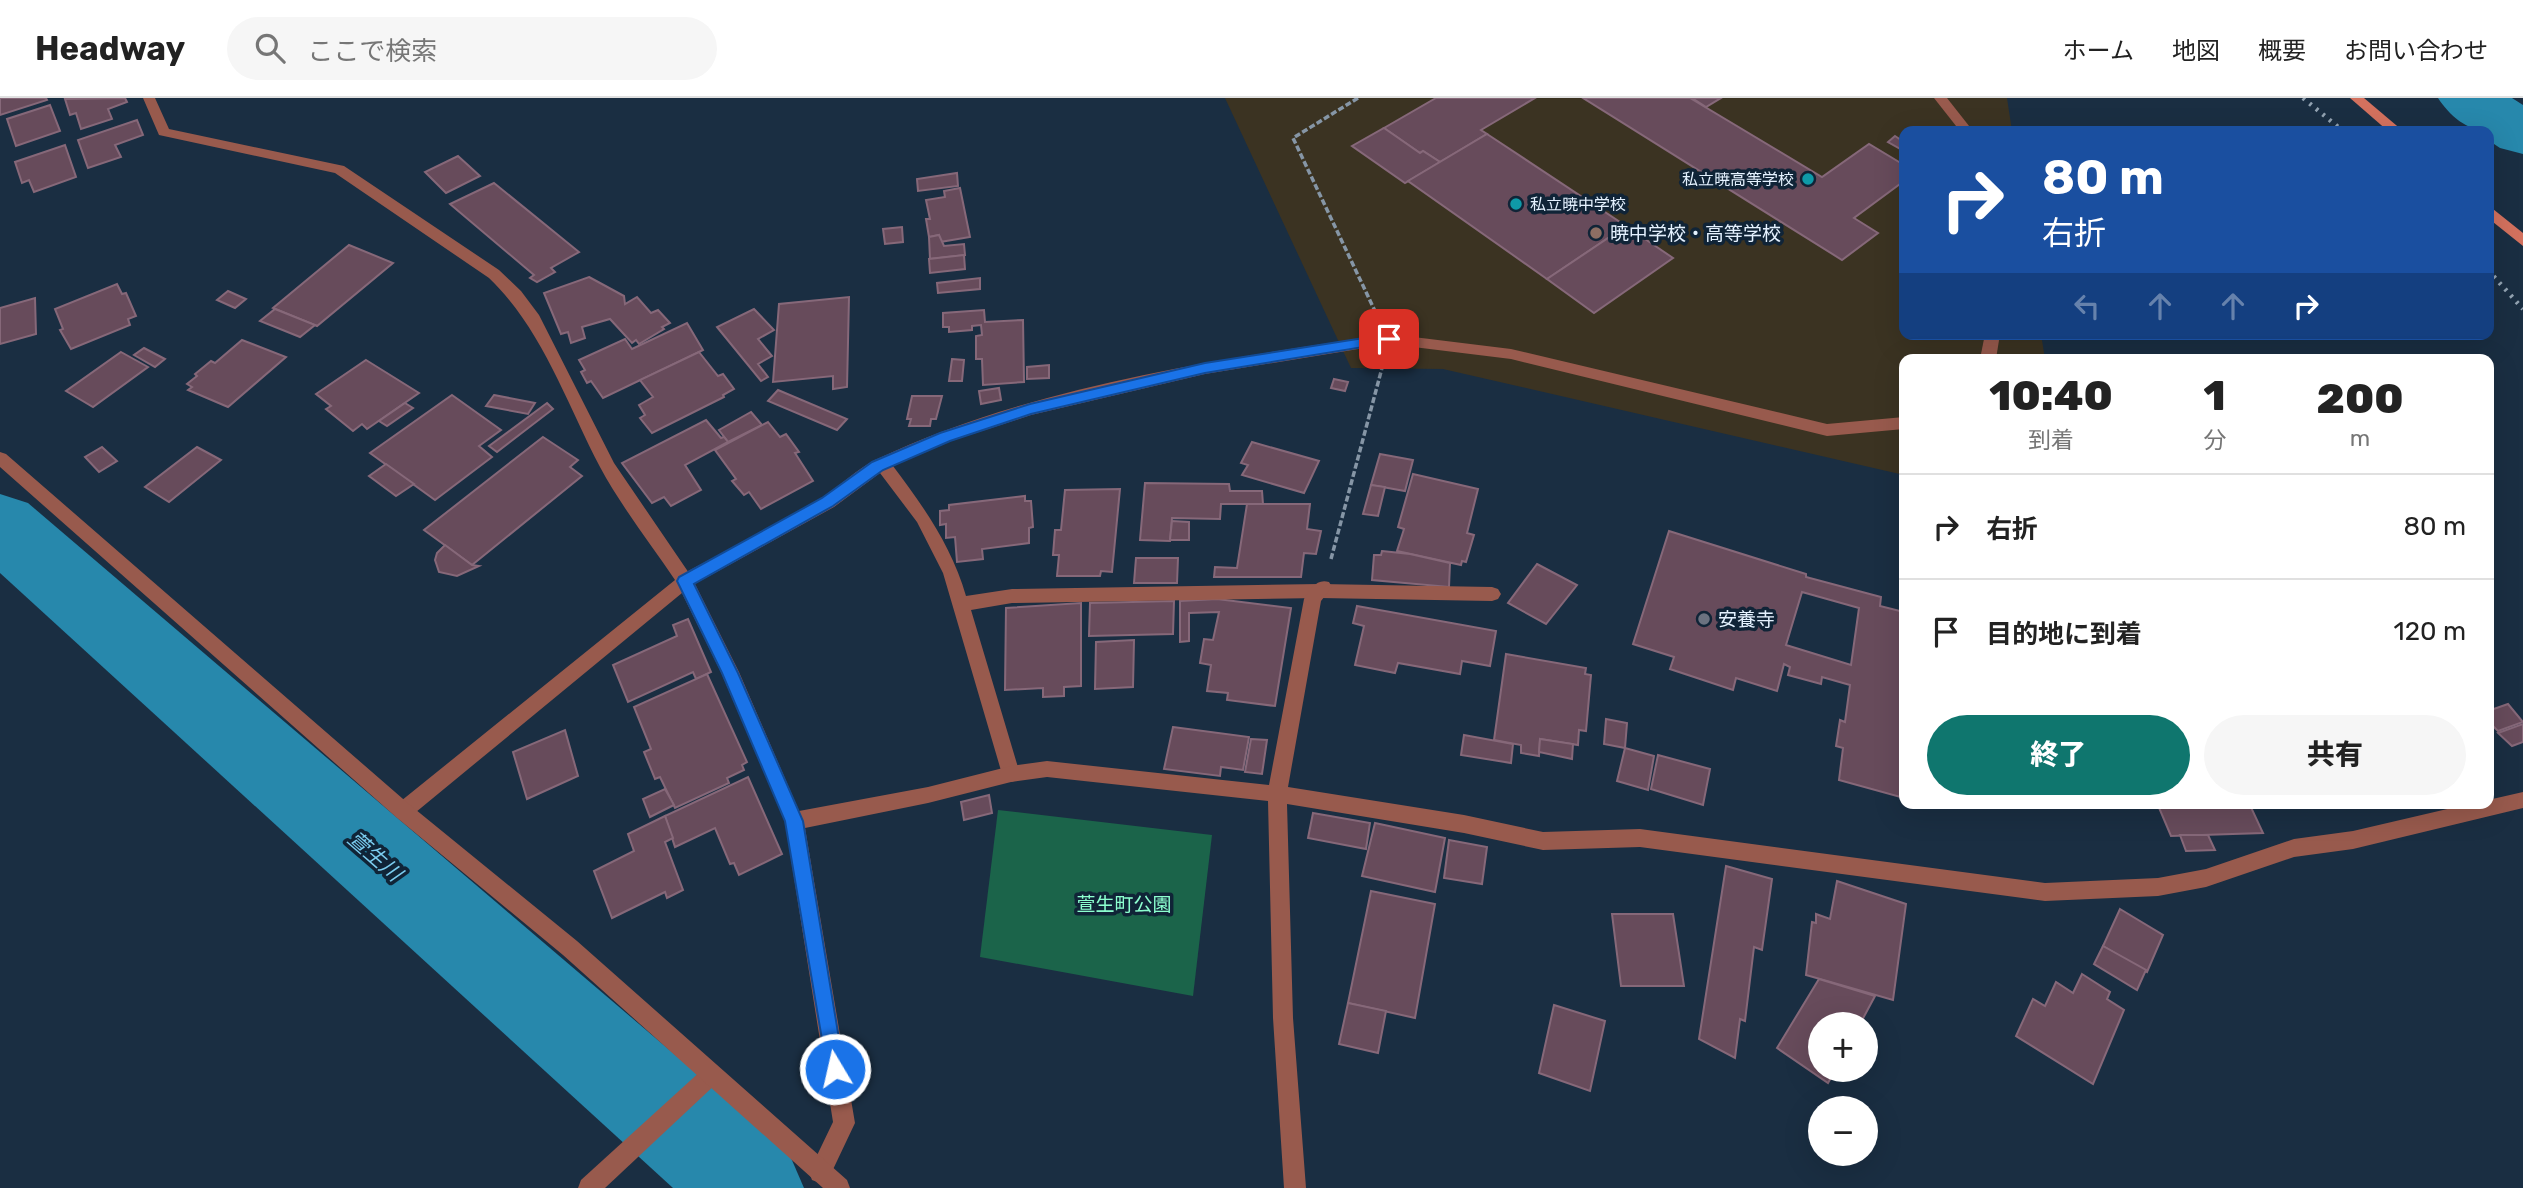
<!DOCTYPE html>
<html lang="ja">
<meta charset="utf-8">
<style>
:root{--surface:#fff;--page:#f6f6f6;--text:#222;--muted:#767676;--line:#e0e0e0;--accent:#0f766e}
body{margin:0;font-family:Rubik,"Noto Sans JP",sans-serif;background:var(--page);color:var(--text);height:100vh;display:flex;flex-direction:column;font-size:26px;white-space:nowrap}
*{box-sizing:border-box;margin:0}
p{font-size:23px;color:var(--muted)}
.icon{flex:none;width:38px;height:38px;fill:none;stroke:currentColor;stroke-width:2;stroke-linecap:round;stroke-linejoin:round}
.map{position:relative;flex:1;overflow:hidden}
.details{position:absolute;left:1899px;top:256px;width:595px;height:455px;display:flex;flex-direction:column;background:var(--surface);border-radius:14px;box-shadow:0 7px 28px #0002}
.details>*{flex:none}
.hud{position:absolute;left:1899px;top:28px;width:595px;height:214px;border-radius:14px;box-shadow:0 7px 28px #0002;background:#1a4fa0;color:#fff;overflow:hidden}
.tools{position:absolute;left:1808px;top:914px;display:grid;gap:14px}
.tools a{display:grid;place-items:center;width:70px;height:70px;border-radius:50%;background:var(--surface);box-shadow:0 7px 28px #0002;font-size:35px}
.pin{position:absolute;display:grid;place-items:center;width:60px;height:60px;color:#fff;margin:-30px;border-radius:14px;box-shadow:0 4px 10px #0006}
.me{position:absolute;width:77px;margin:-38px;rotate:351deg;stroke-linejoin:round;filter:drop-shadow(0 0 5px #0008)}
.turn{display:flex;align-items:center;gap:24px;height:147px;padding:0 28px;font-size:32px}
.turn .icon{width:91px;height:91px;stroke-width:2.5}
.turn b{display:block;font-size:49px;line-height:60px}
.lanes{display:flex;align-items:center;height:66px;padding:0 28px;background:#0003;justify-content:center;gap:35px;direction:ltr}
.lanes .off{opacity:.35}
.eta{display:flex;justify-content:space-evenly;align-items:center;height:119px;text-align:center}
.eta b{font-size:42px;font-weight:800;line-height:49px}
.primary-button{display:flex;gap:14px;margin-top:auto;padding:14px 28px}
.primary-button a{flex:1;height:80px;border-radius:42px;background:var(--accent);color:#fff;font-size:28px;font-weight:800;line-height:80px;text-align:center}
.primary-button a+a{background:var(--page);color:var(--text)}
ul{padding:0;list-style:none}
li{display:flex;align-items:center;gap:21px;height:105px;padding:0 28px;border-top:2px solid var(--line)}
li div{flex:1}
li b{display:block;font-size:26px}
li em{font-style:normal}
header{display:flex;align-items:center;gap:42px;box-sizing:border-box;height:98px;padding:0 35px;background:var(--surface);border-bottom:2px solid var(--line)}
header strong{font-size:33px}
nav{display:flex;gap:38px;margin-inline-start:auto;font-size:24px}
.search{width:490px;height:63px;background:var(--page);display:flex;align-items:center;gap:18px;box-sizing:border-box;padding:0 24px;border-radius:38px;color:var(--muted);font-size:26px}
.map>svg:first-child{display:block}
.education{fill:#3b3322}
.green{fill:#1b644a}
.lines{fill:none;stroke-linecap:round;stroke-linejoin:round}
.river{fill:#2788ac;fill-rule:evenodd}
.building{fill:#674b5b;stroke:#866879;stroke-width:2;fill-rule:evenodd}
.path{stroke:#8696a6;stroke-width:3.5;stroke-dasharray:6 2.5;stroke-linecap:butt}
.service{fill:#985a4d;fill-rule:evenodd}
.minor{fill:#985a4d;fill-rule:evenodd}
.tertiary{fill:#985a4d;fill-rule:evenodd}
.secondary{fill:#d3715e;fill-rule:evenodd}
.rail{stroke:#92a2b1;stroke-width:4.5;stroke-dasharray:2.5 6;stroke-linecap:butt}
.route{fill:#1a73e8;stroke:#114b97;stroke-width:2}
.culture-dot{fill:#0f9aa8;stroke:#102437;stroke-width:2.5}
.education-dot{fill:#8d6e63;stroke:#102437;stroke-width:2.5}
.worship-dot{fill:#6b7280;stroke:#102437;stroke-width:2.5}
.labels{text-anchor:middle;dominant-baseline:central;stroke-width:7;stroke-linejoin:round;paint-order:stroke}
.far-poi-label{font-size:16px;fill:#e5f2ff;stroke:#102437;text-anchor:end}
.poi-label{font-size:19px;fill:#e5f2ff;stroke:#102437;text-anchor:start}
.park-label{font-size:19px;fill:#8cffcf;stroke:#102437}
.water-label{font-size:21px;font-style:italic;fill:#7bcdf0;stroke:#102437}
</style>
<header>
<strong>Headway</strong>
<div class="search"><svg class="icon" aria-label="search" viewBox="0 0 24 24"><circle cx="10" cy="10" r="6"/><path d="M15 15l6 6"/></svg>ここで検索</div>
<nav><a>ホーム</a><a>地図</a><a>概要</a><a>お問い合わせ</a></nav>
</header>
<div class="map">
<svg width="2523" height="1090" viewBox="0 0 2523 1090">
<rect width="100%" height="100%" fill="#1a2e42"/>
<path class="education" d="M1225 0H2007L2012 33H1904V236H2041L2045 261H1904V377L1443 271 1351 270Z"/>
<path class="green" d="M998 712 1212 737 1193 898 980 859Z"/>
<g class="lines">
<g class="river">
<path d="M2438 0H2512L2523 7V56L2500 50 2488 42V33C2467 33 2449 17 2438 0Z"/>
<path d="M0 396 28 405 788 1053 804 1090H673L0 475Z"/>
</g>
</g>
<g class="building">
<path d="M0 0H46L47 2 0 17Z"/>
<path d="M125 0 127 4 108 11 112 21 81 31 76 15 70 17 65 1Z"/>
<path d="M1436 0H1535L1481 32 1487 36 1440 64 1423 53 1420 55 1384 30Z"/>
<path d="M1583 0H1690L1822 79 1869 46 1904 67V83L1854 120 1878 135 1842 162Z"/>
<path d="M1692 0H1721L1706 9Z"/>
<path d="M50 7 60 33 16 48 7 21Z"/>
<path d="M137 22 143 37 115 47 121 59 88 70 78 42Z"/>
<path d="M1384 30 1420 55 1423 53 1440 64 1405 85 1352 48Z"/>
<path d="M1487 36 1626 128 1547 181 1408 83Z"/>
<path d="M1895 38 1904 44V53L1888 44Z"/>
<path d="M65 47 76 79 34 94 29 82 22 85 15 64Z"/>
<path d="M458 58 480 78 446 95 425 74Z"/>
<path d="M957 75 958 88 918 93 917 81Z"/>
<path d="M494 85 579 154 551 170 555 174 537 184 530 180 534 177 450 106Z"/>
<path d="M960 90 970 139 940 144 939 137 929 139 926 121H930L926 102 945 99 944 93Z"/>
<path d="M1626 128 1673 160 1594 215 1547 181Z"/>
<path d="M902 129 903 144 885 146 883 131Z"/>
<path d="M939 137 944 148 964 146 965 157 930 161 929 139Z"/>
<path d="M349 147 393 165 317 228 273 210Z"/>
<path d="M964 157 965 171 930 175 929 161Z"/>
<path d="M589 179 624 198 625 206 637 199 651 215 658 212 670 225 662 229 664 231 639 246 636 242 632 245 610 221 582 229 585 240 571 245 568 234 561 236 544 195Z"/>
<path d="M980 180V191L938 195 937 185Z"/>
<path d="M117 186 122 196 126 195 136 218 128 221 130 227 71 251 60 232 63 231 55 211Z"/>
<path d="M228 193 246 201 235 210 217 202Z"/>
<path d="M849 199 847 289 833 291V278L773 284 779 206Z"/>
<path d="M35 200 36 236 0 246V210Z"/>
<path d="M275 211 315 227 300 239 260 223Z"/>
<path d="M754 211 774 232 758 241 772 258 758 266 768 279 761 283 717 229Z"/>
<path d="M984 212 985 224 1023 222 1024 284 983 287 982 261H976V238L982 237 981 227 972 228V232L949 234V229H943V215Z"/>
<path d="M687 225 703 252 603 300 591 283 587 285 581 274 585 272 579 262 625 241 632 251Z"/>
<path d="M242 242 286 259 228 309 188 292 192 289 187 286 197 278 195 276 211 263 215 265Z"/>
<path d="M144 250 165 261 155 269 134 257Z"/>
<path d="M121 254 148 269 93 309 66 293Z"/>
<path d="M699 254 718 278 723 276 734 291 723 297 724 299 652 335 640 320 645 317 639 307 653 299 640 282Z"/>
<path d="M952 261 964 262 962 283H949Z"/>
<path d="M366 262 419 295 367 331 362 326 353 333 326 311 331 308 316 296Z"/>
<path d="M1049 267V280L1027 281V269Z"/>
<path d="M1334 281 1348 284 1345 293 1331 290Z"/>
<path d="M999 290 1001 302 981 306 979 293Z"/>
<path d="M778 292 847 321 837 332 768 303Z"/>
<path d="M452 297 501 332 479 348 492 359 435 402 370 355Z"/>
<path d="M494 297 535 305 528 316 486 308Z"/>
<path d="M912 298H942L936 321H931L930 328H909L911 321H907Z"/>
<path d="M405 305 413 310 387 328 379 323Z"/>
<path d="M547 305 553 311 497 354 489 348Z"/>
<path d="M751 314 762 327 728 344 719 332Z"/>
<path d="M706 322 721 340 724 339 728 344 685 367 701 392 671 408 664 399 652 405 622 365Z"/>
<path d="M768 324 780 339 786 336 799 354 795 355 813 383 761 411 749 394 744 397 732 383 736 381 715 352Z"/>
<path d="M543 339 578 362 570 369 582 378 472 467 424 432Z"/>
<path d="M1252 344 1319 363 1304 395 1242 377 1248 367 1241 365Z"/>
<path d="M102 349 117 363 99 374 85 359Z"/>
<path d="M197 349 221 362 169 404 145 389Z"/>
<path d="M1380 356 1413 362 1405 393 1371 387Z"/>
<path d="M386 366 414 386 396 398 369 378Z"/>
<path d="M1413 376 1478 391 1467 435 1474 437 1466 464 1462 463 1461 467 1397 453 1404 431 1398 429Z"/>
<path d="M1145 385 1229 386 1230 393H1262L1263 406H1221L1220 421 1172 420 1170 443 1140 442Z"/>
<path d="M1371 387 1385 389 1378 418 1363 416Z"/>
<path d="M1120 391 1112 474 1101 473 1100 478H1057L1059 457H1053L1055 432H1061L1065 392Z"/>
<path d="M1025 398V403H1031L1033 429 1029 430V445L982 451 983 461 957 464 955 439 946 440V426L940 427V413L949 412V407Z"/>
<path d="M1247 406H1310L1307 431 1321 433 1316 456 1304 455 1301 479H1214L1215 469 1237 470Z"/>
<path d="M1172 423 1189 424V442H1170Z"/>
<path d="M1669 433 1806 476V479L1881 499 1880 508 1904 514V700L1839 682 1843 650 1836 648 1840 622 1845 624 1850 587 1822 579 1821 586 1788 577 1790 569 1784 566 1777 593 1736 580 1733 592 1670 571 1674 559 1633 546ZM1802 494 1859 510 1851 567 1786 547Z"/>
<path d="M445 447 472 467 479 468 457 478 439 474 435 462 437 455Z"/>
<path d="M1382 453 1410 456 1450 465 1449 489 1372 482 1374 457H1381Z"/>
<path d="M1136 460H1178L1177 485H1134Z"/>
<path d="M1537 466 1577 487 1546 526 1508 505Z"/>
<path d="M1217 501 1291 510 1275 608 1227 602 1228 595 1207 593 1211 567 1200 565 1204 541 1213 542 1219 514 1189 515V543L1180 544V503Z"/>
<path d="M1174 503 1173 536 1089 538 1090 505Z"/>
<path d="M1081 505V588L1064 589V598L1043 599V590L1005 592 1006 510Z"/>
<path d="M1357 508 1496 533 1490 568 1462 563 1460 576 1398 565 1395 575 1355 567 1364 528 1353 525Z"/>
<path d="M688 521 711 574 696 581 693 574 628 604 613 567 677 538 673 527Z"/>
<path d="M1134 542 1133 589 1095 591 1096 544Z"/>
<path d="M1506 556 1586 570 1585 576 1591 577 1586 633 1579 632 1578 647 1540 641 1539 658 1521 655V647L1494 642Z"/>
<path d="M707 576 747 664 742 667 744 672 727 680 729 685 675 710 660 679 655 681 644 654 651 651 634 609Z"/>
<path d="M2508 606 2523 624 2498 633 2488 623V613Z"/>
<path d="M1606 621 1627 625 1625 650 1604 646Z"/>
<path d="M2523 626V644L2512 648 2498 635Z"/>
<path d="M1173 629 1249 639 1243 672 1221 669 1220 678 1164 671Z"/>
<path d="M565 632 578 678 527 701 513 654Z"/>
<path d="M1464 637 1513 646 1511 665 1461 657Z"/>
<path d="M1251 641 1267 642 1262 676 1245 674Z"/>
<path d="M1540 641 1573 646 1572 661 1539 654Z"/>
<path d="M1625 650 1654 658 1648 692 1617 683Z"/>
<path d="M1658 657 1710 671 1703 707 1651 691Z"/>
<path d="M748 679 782 756 739 777 734 765 730 766 715 730 675 749 665 718Z"/>
<path d="M665 691 674 707 650 719 643 701Z"/>
<path d="M989 697 992 715 964 722 961 704Z"/>
<path d="M2157 705H2249L2263 735 2171 738Z"/>
<path d="M1313 715 1370 725 1366 751 1308 740Z"/>
<path d="M665 718 673 740 665 744 683 792 667 800 665 794 612 820 594 773 634 753 628 736Z"/>
<path d="M1375 725 1445 740 1435 794 1362 778Z"/>
<path d="M2180 737H2208L2215 752 2186 753Z"/>
<path d="M1449 742 1487 749 1482 786 1444 780Z"/>
<path d="M1726 768 1772 781 1762 852 1754 849 1745 923 1740 921 1735 960 1699 941Z"/>
<path d="M1837 783 1906 806 1893 902 1806 877 1812 824 1816 825V816L1830 821Z"/>
<path d="M1371 793 1435 806 1415 920 1348 905Z"/>
<path d="M2120 811 2163 837 2147 874 2103 848Z"/>
<path d="M1612 816H1673L1684 888H1621Z"/>
<path d="M2103 848 2146 872 2137 892 2094 866Z"/>
<path d="M2082 876 2110 894 2107 901 2124 912 2093 986 2016 938 2033 901 2045 908 2056 884 2073 895Z"/>
<path d="M1819 881 1875 898 1860 926H1820V971H1836L1828 985 1777 950Z"/>
<path d="M1348 905 1386 913 1378 955 1339 946Z"/>
<path d="M1554 907 1605 923 1590 993 1539 975Z"/>
</g>
<g class="lines">
<g class="path">
<path d="M1358 0 1293 40 1375 213"/>
<path d="M1331 461 1382 270"/>
</g>
<g class="service">
<path d="M1934 0H1947L1973 33H1960Z"/>
<path d="M1389 236 1511 251 1827 326 1904 319V331L1827 338 1511 261 1389 246 1205 276 1031 317 951 343 893 368C924 409 952 449 966 498L1012 491 1320 486 1492 489 1498 491 1501 496 1498 501 1492 503 1320 500 1012 505 971 512 1020 676 1018 682 1011 684 1004 682 1002 676 943 475 917 424 880 375 834 409 691 488H679L677 483 679 478C727 452 778 428 823 399 841 387 857 371 875 362 1033 287 1217 262 1389 236Z"/>
<path d="M1985 236H2000L1996 261H1980Z"/>
</g>
<g class="minor">
<path d="M143 0H155L169 31 344 68 499 172 521 193 539 217 614 365 691 478 739 574 799 713 928 689 1011 668 1047 663 1269 687 1304 501C1310 491 1317 480 1329 484L1332 489 1321 503 1288 689 1464 717 1543 734 1640 731 2045 785 2158 780 2206 771 2294 741 2353 733 2473 705H2488V702L2523 694V710L2353 751 2294 759 2206 789 2158 798 2045 803 1640 749 1543 752 1464 735 1287 706 1293 920 1306 1090H1284L1273 920 1268 703 1047 679 1011 684 928 705 805 730 855 1025 828 1082 820 1085 812 1082 809 1074 833 1024 785 723 721 574 682 495 410 719 403 722 396 719 394 713 396 707 675 482C650 445 621 408 600 369 566 304 542 231 489 180L335 75 159 37Z"/>
<path d="M710 967 717 971 721 978 717 985 605 1090H578L581 1082 703 971Z"/>
</g>
<path class="tertiary" d="M0 354 6 356 410 707 577 843 847 1082 850 1090H823L563 857 396 719 0 369Z"/>
<g class="secondary">
<path d="M2350 0H2364L2403 33H2388Z"/>
<path d="M2488 107 2523 135V148L2488 120Z"/>
</g>
<g class="rail">
<path d="M2303 0 2343 33"/>
<path d="M2488 172 2523 211"/>
</g>
</g>
<path class="route" d="M1389 236 1394 237V244L1205 275 1031 316 950 343 883 372 833 408 694 486 738 575 803 723 844 971 841 977 835 980 828 977 785 723 722 575 677 483 679 479 822 400 872 364 940 335 1030 306 1205 265Z"/>
<g class="culture-dot">
<circle cx="1808" cy="81" r="7"/>
<circle cx="1516" cy="106" r="7"/>
</g>
<circle class="education-dot" cx="1596" cy="135" r="7"/>
<circle class="worship-dot" cx="1704" cy="521" r="7"/>
<g class="labels">
<g class="far-poi-label">
<text x="1794" y="81">私立暁高等学校</text>
<text x="1530" y="106" text-anchor="start">私立暁中学校</text>
</g>
<g class="poi-label">
<text x="1610" y="135">暁中学校・高等学校</text>
<text x="1718" y="521">安養寺</text>
</g>
<g class="park-label">
<text x="1124" y="806">萱生町公園</text>
</g>
<g class="water-label">
<text transform="translate(375 758) rotate(41)">萱生川</text>
</g>
</g>
</svg>
<div class="tools">
<a>+</a>
<a>−</a>
</div>
<div class="pin" style="left:1389px;top:241px;background:#d93025"><svg class="icon" aria-label="arrive" viewBox="0 0 24 24"><path d="M6 21V4h12l-3 4 3 4H6"/></svg></div>
<svg class="me" style="left:835px;top:971px" viewBox="-20 -20 40 40"><circle r="17" fill="#1a73e8" stroke="#fff" stroke-width="3"/><path d="M0-11L8 9 0 5-8 9z" fill="#fff"/></svg>
<div class="hud">
<div class="turn"><svg class="icon" aria-label="right" viewBox="0 0 24 24"><path d="M7 20v-9h11M14 6l5 5-5 5"/></svg><div><b>80 m</b>右折</div></div>
<div class="lanes"><svg class="icon off" aria-label="left" viewBox="0 0 24 24"><path d="M17 20v-9H6M10 6l-5 5 5 5"/></svg><svg class="icon off" aria-label="ahead" viewBox="0 0 24 24"><path d="M12 20V5M6 11l6-6 6 6"/></svg><svg class="icon off" aria-label="ahead" viewBox="0 0 24 24"><path d="M12 20V5M6 11l6-6 6 6"/></svg><svg class="icon" aria-label="right" viewBox="0 0 24 24"><path d="M7 20v-9h11M14 6l5 5-5 5"/></svg></div>
</div>
<section class="details">
<div class="eta">
<div><b>10:40</b><p>到着</p></div>
<div><b>1</b><p>分</p></div>
<div><b>200</b><p>m</p></div>
</div>
<ul>
<li><svg class="icon" aria-label="right" viewBox="0 0 24 24"><path d="M7 20v-9h11M14 6l5 5-5 5"/></svg><div><b>右折</b></div><em>80 m</em></li>
<li><svg class="icon" aria-label="arrive" viewBox="0 0 24 24"><path d="M6 21V4h12l-3 4 3 4H6"/></svg><div><b>目的地に到着</b></div><em>120 m</em></li>
</ul>
<div class="primary-button"><a>終了</a><a>共有</a></div>
</section>
</div>
